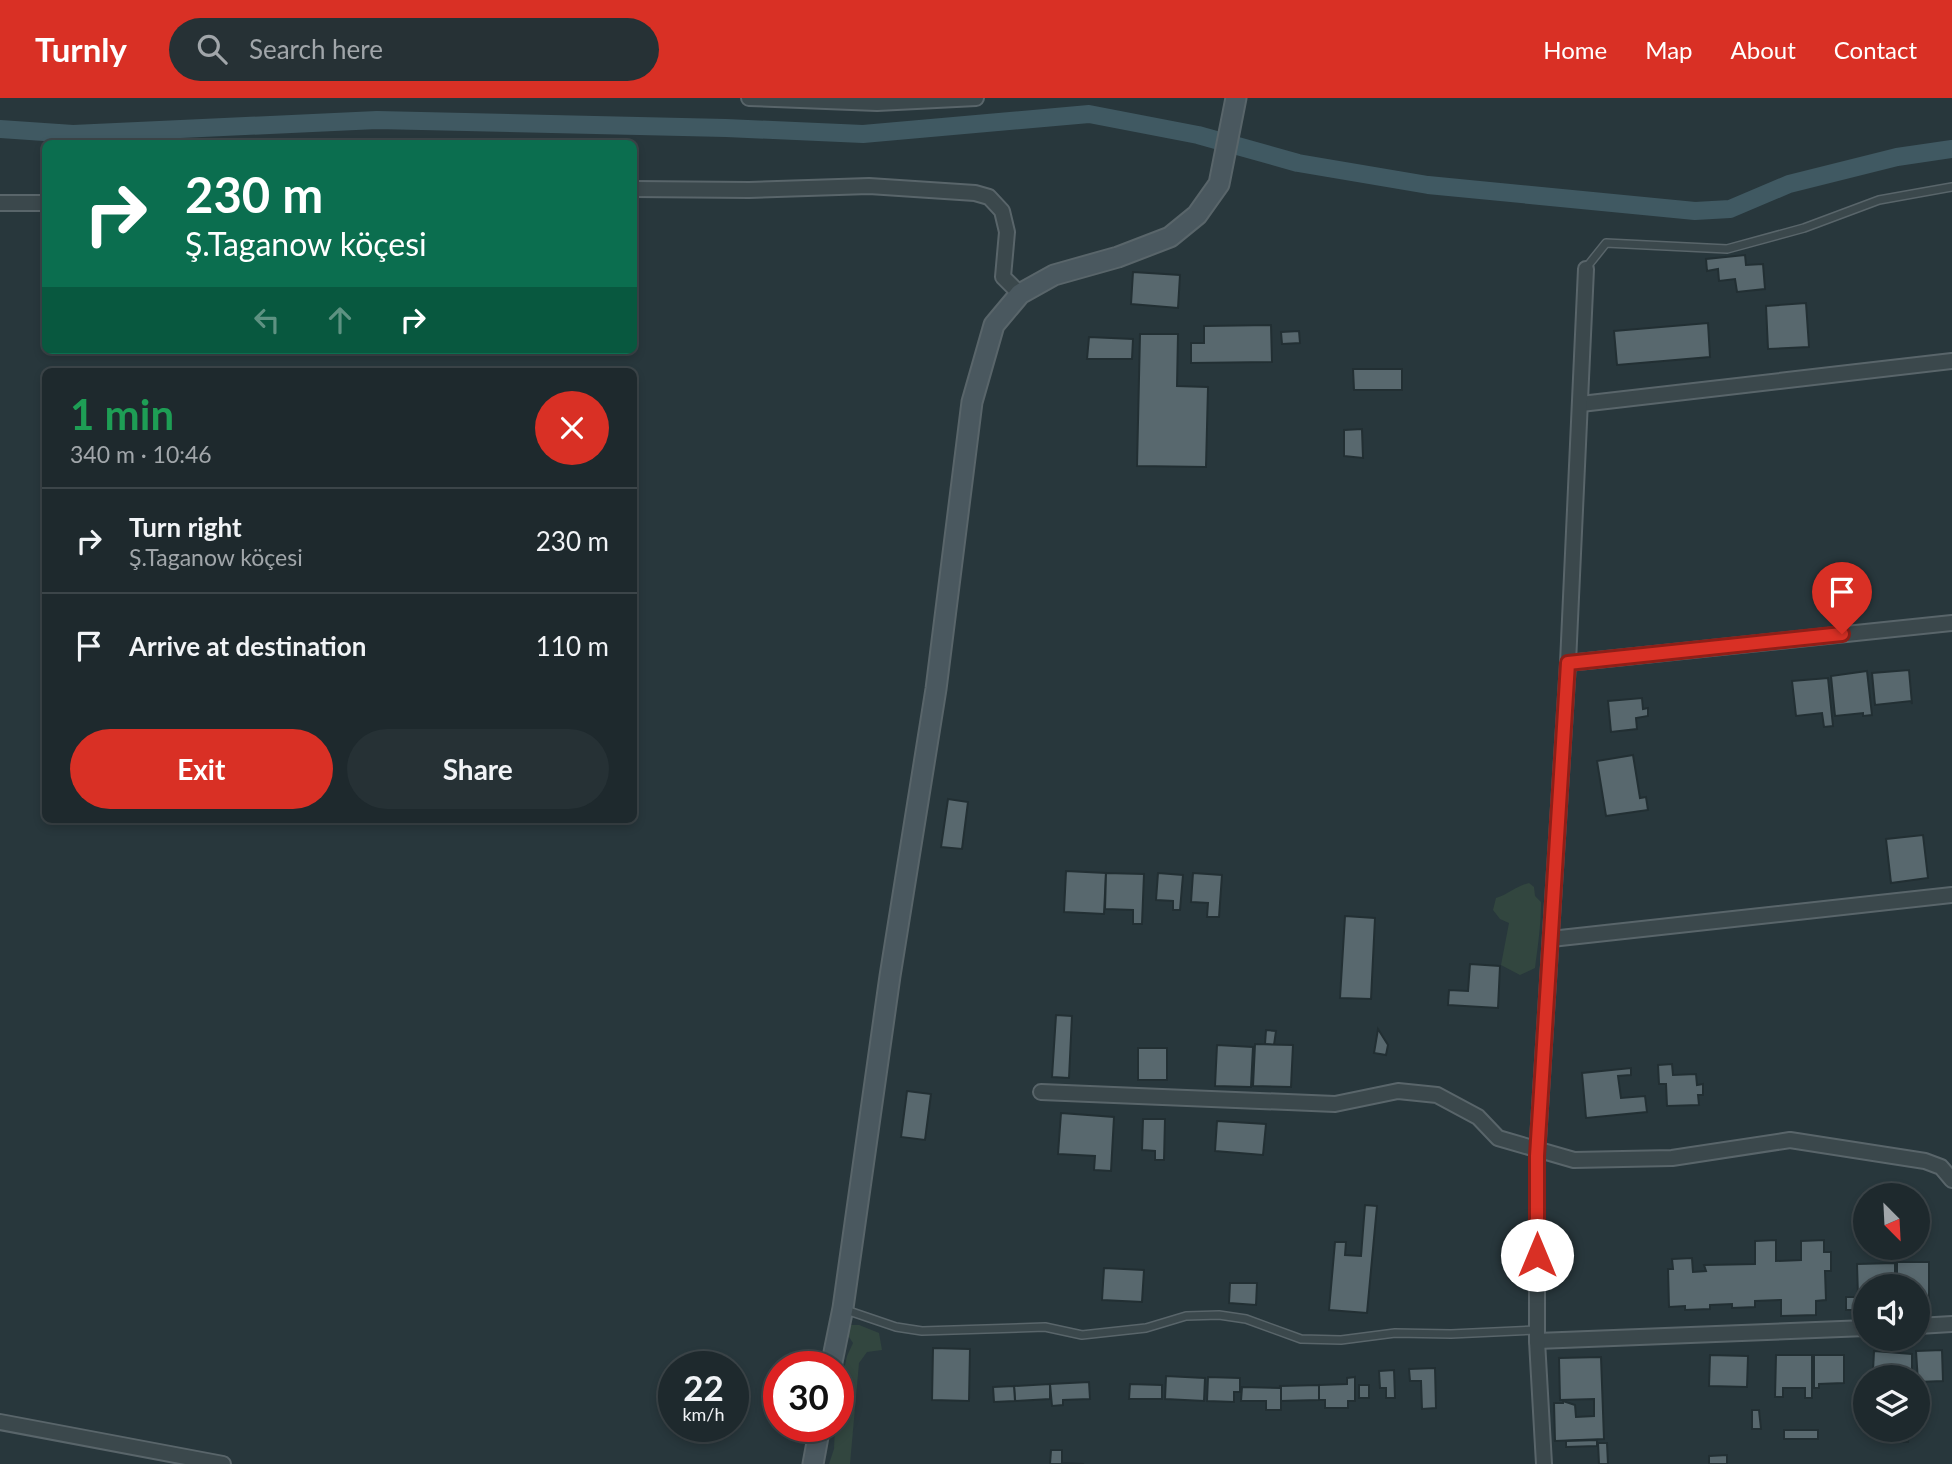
<!DOCTYPE html>
<meta charset="utf-8">
<style>
:root{--surface:#1e292d;--page:#263135;--text:#f1f3f6;--muted:#a1a6aa;--line:#3c4549;--accent:#d93025}
body{margin:0;font-family:Lato,sans-serif;background:var(--page);color:var(--text);height:100vh;display:flex;flex-direction:column;font-size:26px;white-space:nowrap}
*{box-sizing:border-box;margin:0}
p{font-size:23px;color:var(--muted)}
.icon{flex:none;width:38px;height:38px;fill:none;stroke:currentColor;stroke-width:2;stroke-linecap:round;stroke-linejoin:round}
.map{position:relative;flex:1;overflow:hidden}
.panel{position:absolute;left:42px;top:270px;width:595px;height:455px;display:flex;flex-direction:column;background:var(--surface);border-radius:10px;box-shadow:0 4px 10px #0003,0 0 0 2px var(--line)}
.panel>*{flex:none}
.top-card{position:absolute;left:42px;top:42px;width:595px;height:214px;border-radius:10px;box-shadow:0 4px 10px #0003,0 0 0 2px var(--line);background:#0b6e4f;color:#fff;overflow:hidden}
.needle{width:46px;rotate:156deg}
.buttons{position:absolute;left:1853px;top:1085px;display:grid;gap:14px}
.buttons a{display:grid;place-items:center;width:77px;height:77px;border-radius:50%;background:var(--surface);box-shadow:0 4px 10px #0003,0 0 0 2px var(--line);font-size:35px}
.speed{position:absolute;left:658px;top:1253px;display:flex;gap:14px;font-size:35px;font-weight:700;text-align:center}
.speed>*{display:grid;place-content:center;width:91px;height:91px;border-radius:50%;background:var(--surface);box-shadow:0 4px 10px #0003,0 0 0 2px var(--line);line-height:1}
.speed small{font-size:18px;font-weight:400}
.speed .limit{border:10px solid #d22;background:#fff;color:#111}
.pin{position:absolute;display:grid;place-items:center;width:60px;height:60px;color:#fff;margin:-72px -30px;border-radius:50% 50% 50% 0;rotate:-45deg;box-shadow:0 0 7px #0007}
.pin .icon{rotate:45deg}
.me{position:absolute;width:77px;margin:-38px;rotate:0deg;stroke-linejoin:round;filter:drop-shadow(0 0 5px #0008)}
.turn{display:flex;align-items:center;gap:24px;height:147px;padding:0 28px;font-size:32px}
.turn .icon{width:91px;height:91px;stroke-width:2.5}
.turn b{display:block;font-size:49px;line-height:60px}
.lanes{display:flex;align-items:center;height:66px;padding:0 28px;background:#0003;justify-content:center;gap:35px;direction:ltr}
.lanes .off{opacity:.35}
.round{display:grid;place-items:center;flex:none;width:74px;height:74px;border-radius:37px;background:var(--page)}
.overview{display:flex;align-items:center;justify-content:space-between;height:119px;padding:0 28px}
h1{font-size:42px;font-weight:700;line-height:52px;color:#1e9e55}
.cta{display:flex;gap:14px;margin-top:auto;padding:14px 28px}
.cta a{flex:1;height:80px;border-radius:42px;background:var(--accent);color:#fff;font-size:28px;font-weight:700;line-height:80px;text-align:center}
.cta a+a{background:var(--page);color:var(--text)}
ul{padding:0;list-style:none}
li{display:flex;align-items:center;gap:21px;height:105px;padding:0 28px;border-top:2px solid var(--line)}
li div{flex:1}
li b{display:block;font-size:26px}
li em{font-style:normal}
header{display:flex;align-items:center;gap:42px;box-sizing:border-box;height:98px;padding:0 35px;background:var(--accent);color:#fff}
header strong{font-size:33px}
nav{display:flex;gap:38px;margin-inline-start:auto;font-size:24px}
.search{width:490px;height:63px;background:var(--page);display:flex;align-items:center;gap:18px;box-sizing:border-box;padding:0 24px;border-radius:38px;color:var(--muted);font-size:26px}
.map>svg:first-child{display:block}
.green{fill:#32463f}
.lines{fill:none;stroke-linecap:round;stroke-linejoin:round}
.canal{stroke:#405962;stroke-width:18}
.building{fill:#58686e;stroke:#222f33;stroke-width:2}
.lane-casing{stroke:#59656a;stroke-width:10}
.street-casing{stroke:#59656a;stroke-width:18}
.secondary-casing{stroke:#59656a;stroke-width:23}
.lane{stroke:#3b484c;stroke-width:7}
.street{stroke:#3b484c;stroke-width:14}
.secondary{stroke:#4a585f;stroke-width:19}
.route-casing{stroke:#8d1f18;stroke-width:18}
.route{stroke:#d93025;stroke-width:12}
</style>
<header>
<strong>Turnly</strong>
<div class="search"><svg class="icon" aria-label="search" viewBox="0 0 24 24"><circle cx="10" cy="10" r="6"/><path d="M15 15l6 6"/></svg>Search here</div>
<nav><a>Home</a><a>Map</a><a>About</a><a>Contact</a></nav>
</header>
<div class="map">
<svg width="1952" height="1366" viewBox="0 0 1952 1366">
<rect width="100%" height="100%" fill="#28373c"/>
<g class="green">
<path d="M1529 785 1534 789 1535 798 1541 804C1541 827 1538 847 1535 870L1520 877 1501 867 1509 825 1500 821 1493 812 1496 800C1509 796 1516 788 1529 785Z"/>
<path d="M849 1227H859L879 1235 882 1252 867 1254 859 1265 850 1366H829L834 1351 835 1328H838V1316L842 1305 840 1290 847 1258 853 1245 847 1236Z"/>
</g>
<g class="lines">
<path class="canal" d="M0 31 73 36 377 22 726 30 863 36 1089 16 1198 37 1298 65 1428 87 1695 113 1730 111 1789 86 1897 59 1952 51"/>
</g>
<g class="building">
<path d="M1745 157 1746 167 1763 166 1765 191 1737 194 1735 181 1719 183 1718 171 1707 173 1706 161Z"/>
<path d="M1133 174 1180 177 1178 210 1131 206Z"/>
<path d="M1806 205 1809 249 1768 251 1766 208Z"/>
<path d="M1708 225 1710 259 1617 267 1614 233Z"/>
<path d="M1271 227 1272 264 1191 265V245H1204V228Z"/>
<path d="M1299 233 1300 245 1282 246 1281 234Z"/>
<path d="M1140 236H1178L1177 288 1208 289 1206 369 1137 368Z"/>
<path d="M1089 239 1133 241 1132 261H1087Z"/>
<path d="M1353 271H1402V292H1354Z"/>
<path d="M1362 331 1363 360 1344 358V332Z"/>
<path d="M1909 572 1912 606 1911 603 1875 607 1872 575Z"/>
<path d="M1867 573 1872 617 1863 618V615L1835 618 1831 578Z"/>
<path d="M1828 580 1833 628 1824 629 1822 615 1796 618 1792 583Z"/>
<path d="M1642 600 1643 611 1648 610V618L1636 620 1637 631 1611 634 1608 603Z"/>
<path d="M1633 657 1640 700 1646 699 1648 712 1606 718 1597 663Z"/>
<path d="M948 701 968 704 962 751 941 749Z"/>
<path d="M1923 737 1928 780 1891 785 1886 741Z"/>
<path d="M1066 773 1106 775 1104 816 1064 814Z"/>
<path d="M1106 775 1144 776 1142 826H1133V812L1105 811Z"/>
<path d="M1158 775 1183 777 1180 812H1173V803L1156 802Z"/>
<path d="M1193 775 1222 777 1219 819H1207L1208 805 1191 804Z"/>
<path d="M1345 818 1375 820 1371 901 1340 900Z"/>
<path d="M1470 866 1500 868 1498 910 1448 907 1449 892 1468 893Z"/>
<path d="M1056 917 1072 918 1069 980 1052 979Z"/>
<path d="M1378 931 1388 947 1386 957 1374 955Z"/>
<path d="M1266 932 1276 933 1274 947 1265 946Z"/>
<path d="M1255 946 1293 947 1291 989 1253 988Z"/>
<path d="M1217 947 1253 949 1251 989 1215 988Z"/>
<rect x="1138" y="950" width="29" height="32"/>
<path d="M1672 966 1673 977 1696 976 1697 987 1703 986V997H1698L1699 1007 1667 1008 1666 986H1659L1658 967Z"/>
<path d="M1631 970V977L1618 978 1621 1000 1645 998 1647 1014 1586 1020 1582 975Z"/>
<path d="M907 993 931 996 925 1042 901 1039Z"/>
<path d="M1061 1015 1114 1019 1111 1073 1094 1072 1095 1058 1058 1056Z"/>
<path d="M1143 1021H1165L1164 1062H1155V1053L1142 1052Z"/>
<path d="M1217 1023 1266 1026 1263 1057 1215 1053Z"/>
<path d="M1365 1107 1377 1108 1367 1215 1329 1212 1335 1144H1346L1345 1157 1361 1158Z"/>
<path d="M1776 1142V1163L1801 1162V1143L1824 1142V1154H1831V1173H1825L1826 1202 1816 1203V1217L1781 1218V1202L1755 1203V1209L1732 1210V1206L1710 1207V1211L1685 1212V1208L1669 1209 1668 1171H1673L1672 1161 1692 1160 1693 1174 1706 1173 1704 1167 1755 1166V1143Z"/>
<path d="M1897 1164H1929V1201H1918V1188H1897Z"/>
<path d="M1895 1165V1188H1866V1202L1857 1203V1212H1846V1199H1858L1857 1166Z"/>
<path d="M1104 1170 1144 1172 1142 1204 1102 1202Z"/>
<path d="M1230 1185H1257L1256 1207 1229 1205Z"/>
<path d="M933 1250 970 1251 969 1303 932 1302Z"/>
<path d="M1942 1252 1943 1283 1918 1284 1916 1253Z"/>
<path d="M1874 1253 1912 1256V1279H1884V1274L1873 1273Z"/>
<path d="M1710 1257 1748 1258 1747 1289 1709 1288Z"/>
<path d="M1776 1257H1812V1300H1805V1290H1783V1299H1775Z"/>
<path d="M1814 1257H1844V1285L1819 1286V1290H1814Z"/>
<path d="M1601 1259 1604 1341 1555 1343 1554 1305H1563V1303L1575 1307 1576 1319 1594 1318V1301L1560 1302 1559 1260Z"/>
<path d="M1435 1270 1436 1310 1422 1311 1421 1283H1410L1409 1271Z"/>
<path d="M1394 1272 1395 1300H1386V1290H1380L1379 1273Z"/>
<path d="M1166 1278 1205 1280 1204 1303 1165 1301Z"/>
<path d="M1208 1279 1240 1280V1294H1234V1304L1207 1303Z"/>
<path d="M1355 1279V1303H1348V1310H1325V1302H1319V1287L1347 1286V1280Z"/>
<path d="M1089 1284 1090 1301 1063 1302V1307L1052 1308 1050 1286Z"/>
<path d="M1050 1286V1301L1015 1303 1014 1288Z"/>
<path d="M1130 1286 1162 1287V1301H1129Z"/>
<path d="M1319 1287V1302L1281 1303 1280 1288Z"/>
<rect x="1359" y="1287" width="10" height="13"/>
<path d="M1014 1288 1015 1303 994 1304 993 1289Z"/>
<path d="M1242 1289 1281 1290V1312H1266V1303H1241Z"/>
<path d="M1752 1312H1759L1761 1331H1752Z"/>
<rect x="1784" y="1332" width="34" height="9"/>
<path d="M1890 1332H1909L1908 1344 1890 1343Z"/>
<path d="M1597 1342V1348L1566 1349V1343Z"/>
<path d="M1598 1345H1607L1608 1366H1599Z"/>
<path d="M1051 1352H1062V1365L1084 1366H1050Z"/>
<path d="M1727 1357V1366H1709V1358Z"/>
</g>
<g class="lines">
<g class="lane-casing">
<g id="lane">
<path d="M1586 170 1606 145 1727 151 1804 130 1879 102 1952 89"/>
<path d="M843 1211 896 1229 922 1233 1045 1229 1082 1237 1146 1230 1186 1218 1219 1217 1246 1221 1301 1241 1341 1242 1395 1235 1451 1236 1537 1232"/>
</g>
</g>
<g class="street-casing">
<g id="street">
<path d="M749 0 877 5 976 0"/>
<path d="M634 91 749 92 869 88 975 95 989 99 1002 113 1007 134 1003 179 1020 196"/>
<path d="M0 105H46"/>
<path d="M1581 306 1952 263"/>
<path d="M1568 565 1952 525"/>
<path d="M1551 841 1952 797"/>
<path d="M1041 994 1335 1006 1398 993 1437 997 1478 1019 1498 1040 1574 1062 1672 1060 1790 1042 1925 1063 1941 1069 1952 1082"/>
<path d="M1918 1228 1952 1226"/>
<path d="M1537 1243 1866 1230"/>
<path d="M0 1324 223 1366"/>
<path d="M1544 1366 1537 1243V1058L1568 565 1586 171"/>
</g>
</g>
<g class="secondary-casing">
<g id="secondary">
<path d="M831 1269 843 1210 890 878 936 591 972 304 994 227 1020 196 1054 177 1118 159 1170 139 1197 117 1219 86 1236 0"/>
<path d="M813 1366 820 1328"/>
</g>
</g>
<use href="#lane" class="lane"/>
<use href="#street" class="street"/>
<use href="#secondary" class="secondary"/>
</g>
<g class="lines">
<g class="route-casing">
<path id="route" d="M1537 1157V1058L1568 565 1842 536"/>
</g>
<use href="#route" class="route"/>
</g>
</svg>
<div class="buttons">
<a><svg class="needle" viewBox="-14 -14 28 28"><path d="M0-13l5 13h-10z" fill="#e53935"/><path d="M0 13l5-13h-10z" fill="#a1a6aa"/></svg></a>
<a><svg class="icon" aria-label="sound" viewBox="0 0 24 24"><path d="M4 9h4l5-4v14l-5-4H4zM17 9q2 3 0 6"/></svg></a>
<a><svg class="icon" aria-label="layers" viewBox="0 0 24 24"><path d="M12 4l9 5-9 5-9-5zM3 14l9 5 9-5"/></svg></a>
</div>
<div class="speed"><div>22<small>km/h</small></div><div class="limit">30</div></div>
<div class="pin" style="left:1842px;top:536px;background:#d93025"><svg class="icon" aria-label="arrive" viewBox="0 0 24 24"><path d="M6 21V4h12l-3 4 3 4H6"/></svg></div>
<svg class="me" style="left:1537px;top:1157px" viewBox="-20 -20 40 40"><circle r="19" fill="#fff"/><path d="M0-13L10 11 0 6-10 11z" fill="#d93025"/></svg>
<div class="top-card">
<div class="turn"><svg class="icon" aria-label="right" viewBox="0 0 24 24"><path d="M7 20v-9h11M14 6l5 5-5 5"/></svg><div><b>230 m</b>Ş.Taganow köçesi</div></div>
<div class="lanes"><svg class="icon off" aria-label="left" viewBox="0 0 24 24"><path d="M17 20v-9H6M10 6l-5 5 5 5"/></svg><svg class="icon off" aria-label="ahead" viewBox="0 0 24 24"><path d="M12 20V5M6 11l6-6 6 6"/></svg><svg class="icon" aria-label="right" viewBox="0 0 24 24"><path d="M7 20v-9h11M14 6l5 5-5 5"/></svg></div>
</div>
<section class="panel">
<div class="overview"><div><h1>1 min</h1><p>340 m · 10:46</p></div><a class="round" style="background:#d93025;color:#fff"><svg class="icon" aria-label="close" viewBox="0 0 24 24"><path d="M6 6l12 12M18 6L6 18"/></svg></a></div>
<ul>
<li><svg class="icon" aria-label="right" viewBox="0 0 24 24"><path d="M7 20v-9h11M14 6l5 5-5 5"/></svg><div><b>Turn right</b><p>Ş.Taganow köçesi</p></div><em>230 m</em></li>
<li><svg class="icon" aria-label="arrive" viewBox="0 0 24 24"><path d="M6 21V4h12l-3 4 3 4H6"/></svg><div><b>Arrive at destination</b></div><em>110 m</em></li>
</ul>
<div class="cta"><a>Exit</a><a>Share</a></div>
</section>
</div>
